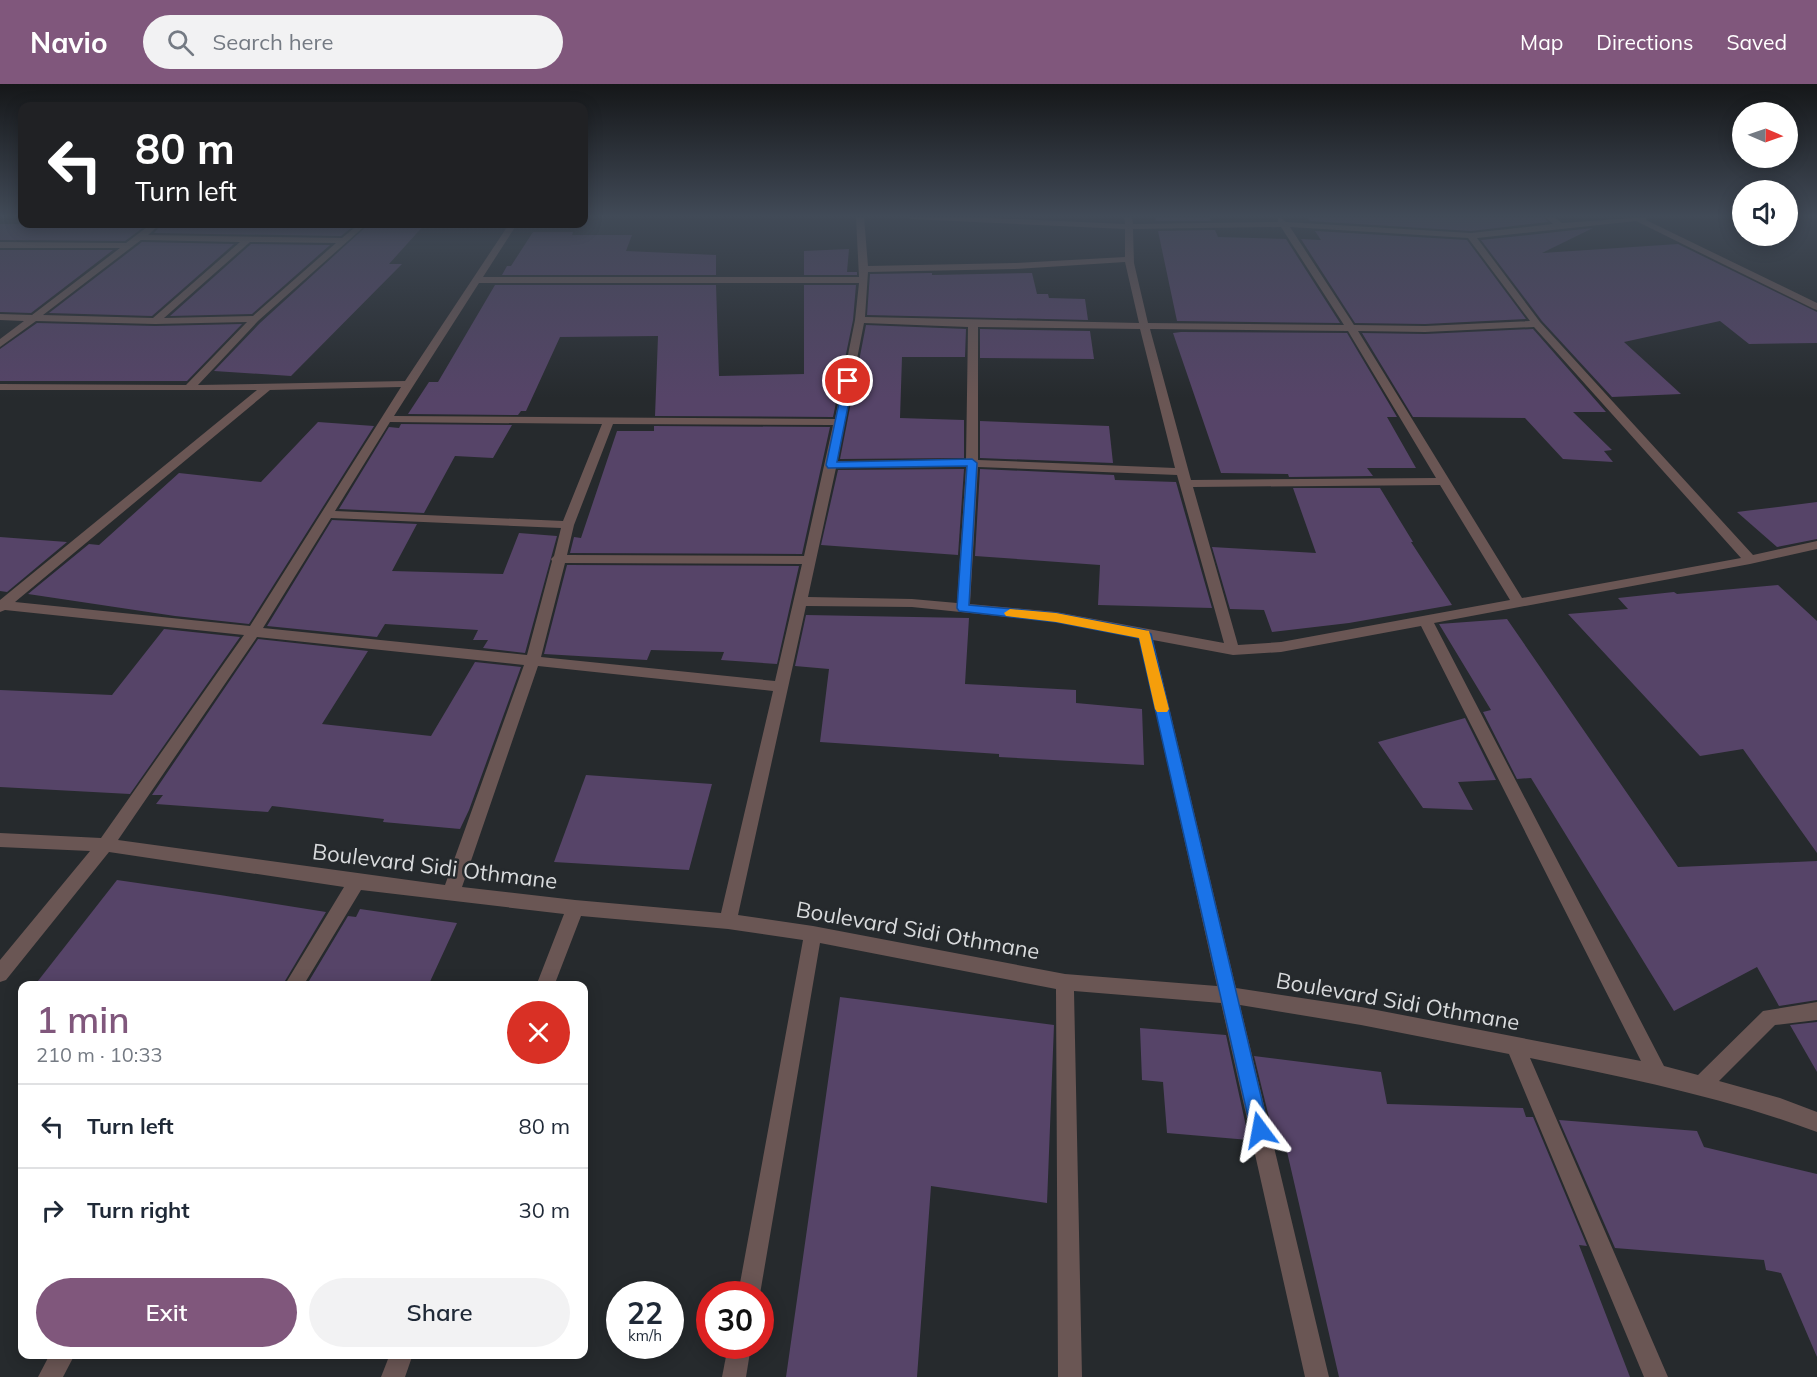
<!DOCTYPE html>
<meta charset="utf-8">
<style>
:root{--surface:#fff;--page:#f2f2f3;--text:#1f2937;--muted:#747a83;--line:#e0e1e3;--accent:#80577c}
body{margin:0;font-family:Mulish,sans-serif;background:var(--page);color:var(--text);height:100vh;display:flex;flex-direction:column;font-size:22px;white-space:nowrap}
*{box-sizing:border-box;margin:0}
p{font-size:20px;color:var(--muted)}
.icon{flex:none;width:33px;height:33px;fill:none;stroke:currentColor;stroke-width:2;stroke-linecap:round;stroke-linejoin:round}
.map{position:relative;flex:1;overflow:hidden}
.panel{position:absolute;left:18px;top:897px;width:570px;height:378px;display:flex;flex-direction:column;background:var(--surface);border-radius:12px;box-shadow:0 3px 15px #0003}
.panel>*{flex:none}
.guide{position:absolute;left:18px;top:18px;width:570px;height:126px;border-radius:12px;box-shadow:0 3px 15px #0003;background:#202124;color:#fff;overflow:hidden}
.needle{width:39px;rotate:92deg}
.tools{position:absolute;left:1732px;top:18px;display:grid;gap:12px}
.tools a{display:grid;place-items:center;width:66px;height:66px;border-radius:50%;background:var(--surface);box-shadow:0 3px 15px #0003;font-size:30px}
.speed{position:absolute;left:606px;top:1197px;display:flex;gap:12px;font-size:30px;font-weight:700;text-align:center}
.speed>*{display:grid;place-content:center;width:78px;height:78px;border-radius:50%;background:var(--surface);box-shadow:0 3px 15px #0003;line-height:1}
.speed small{font-size:15px;font-weight:400}
.speed .limit{border:9px solid #d22;background:#fff;color:#111}
.pin{position:absolute;display:grid;place-items:center;width:51px;height:51px;color:#fff;margin:-26px;border:3px solid #fff;border-radius:50%;box-shadow:0 2px 6px #0007}
.me{position:absolute;width:66px;margin:-33px;rotate:347deg;stroke-linejoin:round;filter:drop-shadow(0 0 4px #0008)}
.turn{display:flex;align-items:center;gap:21px;height:126px;padding:0 18px;font-size:27px}
.turn .icon{width:78px;height:78px;stroke-width:2.5}
.turn b{display:block;font-size:42px;line-height:51px}
.round{display:grid;place-items:center;flex:none;width:63px;height:63px;border-radius:32px;background:var(--page)}
.summary{display:flex;align-items:center;justify-content:space-between;height:102px;padding:0 18px}
h1{font-size:36px;font-weight:600;line-height:45px;color:var(--accent)}
.button{display:flex;gap:12px;margin-top:auto;padding:12px 18px}
.button a{flex:1;height:69px;border-radius:36px;background:var(--accent);color:#fff;font-size:24px;font-weight:600;line-height:69px;text-align:center}
.button a+a{background:var(--page);color:var(--text)}
ul{padding:0;list-style:none}
li{display:flex;align-items:center;gap:18px;height:84px;padding:0 18px;border-top:2px solid var(--line)}
li div{flex:1}
li b{display:block;font-size:22px}
li em{font-style:normal}
header{display:flex;align-items:center;gap:36px;box-sizing:border-box;height:84px;padding:0 30px;background:var(--accent);color:#fff}
header strong{font-size:28px}
nav{display:flex;gap:33px;margin-inline-start:auto;font-size:21px}
.search{width:420px;height:54px;background:var(--page);display:flex;align-items:center;gap:15px;box-sizing:border-box;padding:0 21px;border-radius:33px;color:var(--muted);font-size:22px}
.map>svg:first-child{display:block}
.building{fill:#564468}
.lines{fill:none;stroke-linecap:round;stroke-linejoin:round}
.minor{fill:#6a5654;fill-rule:evenodd}
.route{fill:#1a73e8;stroke:#114b97;stroke-width:1.5}
.slow{fill:#f59e0b}
.labels{text-anchor:middle;dominant-baseline:central;stroke-width:5;stroke-linejoin:round;paint-order:stroke}
.street-label{font-size:22px;fill:#d9dbdd;stroke:#262a2d}
</style>
<header>
<strong>Navio</strong>
<div class="search"><svg class="icon" aria-label="search" viewBox="0 0 24 24"><circle cx="10" cy="10" r="6"/><path d="M15 15l6 6"/></svg>Search here</div>
<nav><a>Map</a><a>Directions</a><a>Saved</a></nav>
</header>
<div class="map">
<svg width="1817" height="1293" viewBox="0 0 1817 1293">
<rect width="100%" height="100%" fill="#262a2d"/>
<g class="building">
<path d="M1155 133H1210L1211 137H1156Z"/>
<path d="M1307 133H1543L1548 138 1471 147 1310 137Z"/>
<path d="M0 140H148L125 157 0 156Z"/>
<path d="M162 140H356L341 152 154 149Z"/>
<path d="M369 140H425L389 180H402L291 292 214 287 260 239Z"/>
<path d="M1593 144 1542 169 1678 160 1817 228V259L1749 260 1720 237 1624 258 1681 310 1612 313 1542 237 1481 156Z"/>
<path d="M1215 146 1218 153 1286 155 1340 239 1177 237 1158 147Z"/>
<path d="M1315 147 1467 156 1526 235 1425 240 1355 239 1301 155 1321 156Z"/>
<path d="M533 148H573L572 151H632L626 167 716 171V191H502L507 182H511Z"/>
<path d="M142 158 234 160 152 232 49 229Z"/>
<path d="M251 160 330 161 252 230 170 232Z"/>
<path d="M849 165 847 188H857V191H804V167Z"/>
<path d="M0 166H113L31 229 0 228Z"/>
<path d="M932 189V191L1032 189 1037 210H1048L1049 214 1085 215 1088 236 867 231 870 190Z"/>
<path d="M495 201H716L719 292 804 290V201H856L853 236 833 333 655 332 658 252 560 253 526 327H521L518 331 408 330 429 298H438Z"/>
<path d="M37 239 155 242 242 240 187 297H0V265Z"/>
<path d="M866 241 966 245 965 273H902L900 334 964 336V374L840 375Z"/>
<path d="M980 245 1090 247 1094 275 980 274Z"/>
<path d="M1533 245 1606 328H1573L1612 366 1604 367 1613 378 1563 375 1525 334 1413 333 1362 249 1425 250Z"/>
<path d="M1181 248 1347 249 1397 333H1387L1416 384H1367L1373 392 1289 393 1288 390 1221 389 1173 249Z"/>
<path d="M980 337 1109 342 1113 379 980 374Z"/>
<path d="M318 338 374 342 249 540 175 532 28 510 89 460 99 461 179 389 261 398Z"/>
<path d="M401 340 512 341 493 374 455 372 424 429 339 425 389 343 399 344Z"/>
<path d="M654 342 830 343 802 470 570 469 574 453 581 454 617 347H654Z"/>
<path d="M964 385 958 471 821 461 838 386Z"/>
<path d="M980 385 1114 391 1115 396 1176 398 1212 524 1098 521 1100 481 975 472Z"/>
<path d="M1293 404H1380L1413 458H1411L1452 521 1349 539 1272 548 1264 526 1230 525 1212 463 1316 469Z"/>
<path d="M1817 418V455L1777 463 1737 428Z"/>
<path d="M332 436 417 440 392 487 503 490 519 449 557 452 525 569 483 564 488 556H473L478 546 385 540 377 553 267 542Z"/>
<path d="M0 453 67 458 7 508 0 507Z"/>
<path d="M567 481 799 482 777 580 721 576 724 568 651 566 647 576 544 570Z"/>
<path d="M1778 501 1817 537V769L1743 665 1700 672 1568 530 1628 525 1618 514 1674 508 1677 510Z"/>
<path d="M806 531 969 534 965 600 1076 606V619L1142 625 1144 681 999 673V670L820 658 829 585 795 582Z"/>
<path d="M1507 535 1678 783 1817 777V916L1779 922 1757 883 1674 927 1531 694 1517 695 1483 628 1491 626 1439 540Z"/>
<path d="M164 545 240 553 130 710 0 703V606L112 611Z"/>
<path d="M258 555 368 567 322 640 431 652 475 578 521 583 469 726 460 745 383 738 384 735 272 722 268 728 156 720 163 711H152Z"/>
<path d="M1465 634 1496 696 1458 698 1473 726 1423 724 1378 658Z"/>
<path d="M586 691 712 700 689 786 554 778Z"/>
<path d="M117 796 220 811 326 828 282 902H34Z"/>
<path d="M360 825 457 839 428 902H306L348 832 356 833Z"/>
<path d="M840 913 1054 941 1047 1119 931 1102 917 1293H786Z"/>
<path d="M1817 938V988L1790 941Z"/>
<path d="M1140 944 1226 951 1249 1056 1167 1049 1163 998 1142 996Z"/>
<path d="M1254 972 1381 988 1387 1020 1523 1024 1526 1033H1533L1587 1162 1579 1161 1630 1293H1339L1285 1059 1275 1058Z"/>
<path d="M1559 1036 1697 1047 1704 1063 1817 1090V1273L1781 1189 1766 1186 1764 1176 1615 1164Z"/>
</g>
<g class="lines">
<g class="minor">
<path d="M856 133H864L868 182 1015 179 1125 173V145L911 135 907 133H970L1125 140 1124 133H1132L1133 140 1278 138V134H1281L1286 138 1471 149 1553 140 1545 133H1554L1562 139 1647 133 1646 136 1817 219V226L1814 225 1636 137 1477 154 1540 238 1753 471 1817 457V465L1750 480 1434 539 1664 982 1698 991 1763 927 1817 918V936L1775 941 1719 997 1780 1014 1817 1028V1048C1724 1013 1627 994 1530 974L1668 1293H1644L1509 970 1361 941 1240 921 1329 1293H1305L1221 919 1074 907 1082 1293H1058L1056 905 820 859 760 1210H738L803 856 728 845 581 832 554 902H536L564 830 361 806 303 902H284L344 803 109 768 6 896 0 898V876L90 767 0 763V749L101 754 244 551 5 526 0 528V516L257 306H0V300L186 301 247 238 155 240 36 237 0 263V255L24 237 0 236V230L32 231 120 164H0V158L126 159 151 140H160L148 151 342 154 359 140H367L258 237 198 301 405 297 509 140H517L483 193H859ZM1281 143 1344 241 1148 239 1134 179 1133 145ZM1290 143 1468 154 1530 237 1425 242 1354 241ZM141 156 240 158 153 234 43 231ZM250 158 336 159 253 232 164 234ZM1125 178 1139 239 865 233 868 188 1015 185ZM479 199H859L855 236 835 335 394 332ZM864 239 968 243 966 376 837 377ZM978 243 1140 245 1175 384 978 376ZM1534 243 1741 474 1522 514 1358 247 1425 248ZM1150 245 1348 247 1436 394 1191 396ZM401 303 250 542 15 518 270 306ZM390 338 602 340 563 437 335 427ZM613 340 833 341 804 472 567 471 574 441ZM966 383 957 519 912 515 808 513 836 384ZM978 383 1177 391 1224 559 1056 528 970 520ZM1440 401 1510 516 1281 558 1238 561 1193 403ZM331 434 561 444 554 472 551 475 552 477 527 571 263 544ZM565 479 802 480 775 597 541 573ZM806 522 912 523 1056 538 1139 553 1217 902 1065 890 813 842 738 831ZM1421 542 1641 977 1361 923 1236 904 1153 556 1233 571 1281 568ZM257 553 524 581 445 801 118 756ZM538 582 773 607 721 829 575 816 462 803Z"/>
<path d="M728 1262H751L746 1293H722Z"/>
<path d="M50 1270H75L63 1293H38Z"/>
<path d="M390 1270H413L405 1293H381Z"/>
</g>
</g>
<linearGradient id="sky" x2="0" y2="1"><stop stop-color="#151719"/><stop offset="0.42" stop-color="#414a57"/><stop offset="1" stop-color="#414a57" stop-opacity="0"/></linearGradient>
<rect width="1817" height="314" fill="url(#sky)"/>
<path class="route" d="M844 295 853 297 837 378 972 375 977 379 969 521 1056 529 1145 546 1151 550 1269 1046 1266 1052 1260 1055 1253 1052 1251 1046 1139 554 1056 538 959 527 957 524 967 382 828 384 826 381Z"/>
<path class="slow" d="M1010 525 1056 529 1149 547 1169 625 1167 628H1157L1155 625 1139 554 1056 538 1006 532 1004 529Z"/>
<g class="labels">
<g class="street-label">
<text transform="translate(435 782) rotate(7)">Boulevard Sidi Othmane</text>
<text transform="translate(918 846) rotate(10)">Boulevard Sidi Othmane</text>
<text transform="translate(1398 917) rotate(10)">Boulevard Sidi Othmane</text>
</g>
</g>
</svg>
<div class="tools">
<a><svg class="needle" viewBox="-14 -14 28 28"><path d="M0-13l5 13h-10z" fill="#e53935"/><path d="M0 13l5-13h-10z" fill="#747a83"/></svg></a>
<a><svg class="icon" aria-label="sound" viewBox="0 0 24 24"><path d="M4 9h4l5-4v14l-5-4H4zM17 9q2 3 0 6"/></svg></a>
</div>
<div class="speed"><div>22<small>km/h</small></div><div class="limit">30</div></div>
<div class="pin" style="left:848px;top:297px;background:#d93025"><svg class="icon" aria-label="arrive" viewBox="0 0 24 24"><path d="M6 21V4h12l-3 4 3 4H6"/></svg></div>
<svg class="me" style="left:1260px;top:1046px" viewBox="-20 -20 40 40"><path d="M0-17L14 15 0 8-14 15z" fill="#1a73e8" stroke="#fff" stroke-width="4"/></svg>
<div class="guide">
<div class="turn"><svg class="icon" aria-label="left" viewBox="0 0 24 24"><path d="M17 20v-9H6M10 6l-5 5 5 5"/></svg><div><b>80 m</b>Turn left</div></div>
</div>
<section class="panel">
<div class="summary"><div><h1>1 min</h1><p>210 m · 10:33</p></div><a class="round" style="background:#d93025;color:#fff"><svg class="icon" aria-label="close" viewBox="0 0 24 24"><path d="M6 6l12 12M18 6L6 18"/></svg></a></div>
<ul>
<li><svg class="icon" aria-label="left" viewBox="0 0 24 24"><path d="M17 20v-9H6M10 6l-5 5 5 5"/></svg><div><b>Turn left</b></div><em>80 m</em></li>
<li><svg class="icon" aria-label="right" viewBox="0 0 24 24"><path d="M7 20v-9h11M14 6l5 5-5 5"/></svg><div><b>Turn right</b></div><em>30 m</em></li>
</ul>
<div class="button"><a>Exit</a><a>Share</a></div>
</section>
</div>
